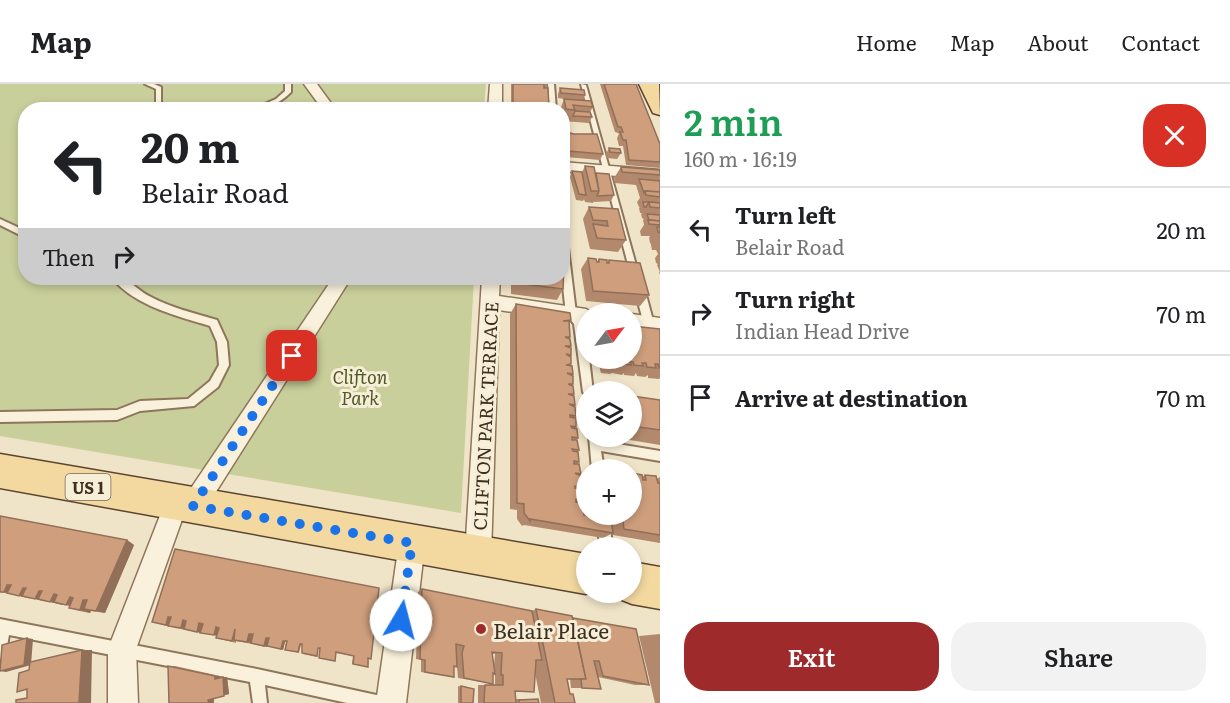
<!DOCTYPE html>
<meta charset="utf-8">
<style>
:root{--surface:#fff;--page:#f2f2f2;--text:#202124;--muted:#757577;--line:#e0e0e0;--accent:#9e2a2b}
body{margin:0;font-family:Literata,serif;background:var(--page);color:var(--text);height:100vh;display:flex;flex-direction:column;font-size:22px;white-space:nowrap}
*{box-sizing:border-box;margin:0}
p{font-size:20px;color:var(--muted)}
.icon{flex:none;width:33px;height:33px;fill:none;stroke:currentColor;stroke-width:2;stroke-linecap:round;stroke-linejoin:round}
.map{position:relative;flex:1;overflow:hidden}
.panel{display:flex;flex-direction:column;background:var(--surface);width:570px}
.panel>*{flex:none}
.guide{position:absolute;left:18px;top:18px;width:552px;height:183px;border-radius:24px;box-shadow:0 3px 9px #0003;background:#fff;color:var(--text);overflow:hidden}
.needle{width:39px;rotate:58deg}
.fabs{position:absolute;left:576px;top:219px;display:grid;gap:12px}
.fabs a{display:grid;place-items:center;width:66px;height:66px;border-radius:50%;background:var(--surface);box-shadow:0 3px 9px #0003;font-size:30px}
.pin{position:absolute;display:grid;place-items:center;width:51px;height:51px;color:#fff;margin:-26px;border-radius:12px;box-shadow:0 3px 9px #0006}
.me{position:absolute;width:66px;margin:-33px;rotate:8deg;stroke-linejoin:round;filter:drop-shadow(0 0 4px #0008)}
.turn{display:flex;align-items:center;gap:21px;height:126px;padding:0 24px;font-size:27px}
.turn .icon{width:78px;height:78px;stroke-width:2.5}
.turn b{display:block;font-size:42px;line-height:51px}
.then{display:flex;align-items:center;height:57px;padding:0 24px;background:#0003;gap:12px;font-size:22px}
.round{display:grid;place-items:center;flex:none;width:63px;height:63px;border-radius:24px;background:var(--page)}
.overview{display:flex;align-items:center;justify-content:space-between;height:102px;padding:0 24px}
h1{font-size:36px;font-weight:600;line-height:45px;color:#1e9e55}
.cta{display:flex;gap:12px;margin-top:auto;padding:12px 24px}
.cta a{flex:1;height:69px;border-radius:24px;background:var(--accent);color:#fff;font-size:24px;font-weight:600;line-height:69px;text-align:center}
.cta a+a{background:var(--page);color:var(--text)}
ul{padding:0;list-style:none}
li{display:flex;align-items:center;gap:18px;height:84px;padding:0 24px;border-top:2px solid var(--line)}
li div{flex:1}
li b{display:block;font-size:22px}
li em{font-style:normal}
header{display:flex;align-items:center;gap:36px;box-sizing:border-box;height:84px;padding:0 30px;background:var(--surface);border-bottom:2px solid var(--line)}
header strong{font-size:28px}
nav{display:flex;gap:33px;margin-inline-start:auto;font-size:21px}
main{display:flex;flex:1;min-height:0}
.map>svg:first-child{display:block}
.green{fill:#c9cf9b}
.lines{fill:none;stroke-linecap:round;stroke-linejoin:round}
.lane-casing{stroke:#8d765c;stroke-width:4}
.street-casing{stroke:#8d765c;stroke-width:3}
.primary-casing{stroke:#5b4430;stroke-width:3}
.lane{fill:#faf1dc;fill-rule:evenodd}
.street{fill:#faf1dc;fill-rule:evenodd}
.primary{fill:#f3d9a0;fill-rule:evenodd}
.wall{fill:#b2896c;fill-rule:evenodd}
.shaded-wall{fill:#916f58}
.building{fill:#cf9f7d;stroke:#916f58;stroke-width:1.5}
.route{stroke:#1a73e8;stroke-width:10;stroke-dasharray:0 18}
.poi-dot{fill:#9e2a2b;stroke:#f7eed8;stroke-width:2}
.labels{text-anchor:middle;dominant-baseline:central;stroke-width:6;stroke-linejoin:round;paint-order:stroke}
.shield{fill:#f7eed8;stroke:#756857;stroke-width:1.5}
.shield-label{font-size:16px;font-weight:bold;fill:#3d2e20}
.park-label{font-size:18px;font-style:italic;fill:#4d5a26;stroke:#f7eed8}
.street-label{font-size:18px;fill:#3d2e20;stroke:#f7eed8}
.near-poi-label{font-size:21px;fill:#3d2e20;stroke:#f7eed8;text-anchor:start}
</style>
<header>
<strong>Map</strong>
<nav><a>Home</a><a>Map</a><a>About</a><a>Contact</a></nav>
</header>
<main>
<div class="map">
<svg width="660" height="619" viewBox="0 0 660 619">
<rect width="100%" height="100%" fill="#f0e4c8"/>
<path class="green" d="M0 0H486L484 25 26 26V194H474L461 429 0 352Z"/>
<g class="lines">
<g class="lane-casing">
<g id="lane">
<path d="M145 0H154L161 3V19L169 26H161L156 21V5Z"/>
<path d="M285 0H291V8C280 19 266 26 251 26L276 15 285 7Z"/>
<path d="M548 0H554L556 26H550Z"/>
<path d="M581 0 586 1 639 192 635 195 631 192Z"/>
<path d="M0 135 26 147V154L0 141Z"/>
<path d="M562 144 566 147 576 229 584 239 586 274H589L593 308H586V312L583 308 574 240 566 230 562 193Z"/>
<path d="M112 194C128 192 135 205 149 212 171 224 194 229 217 236L227 258 229 281 218 303 194 322 140 327 117 336 0 338V328L117 326 140 317 188 315 210 297 219 281 217 258 210 242C177 232 135 222 112 194Z"/>
<path d="M640 204 645 207 655 244 650 248 645 244 635 207Z"/>
<path d="M589 352H600V357L660 367V377L601 367 604 386H592Z"/>
<path d="M597 430H609L612 464H600Z"/>
<path d="M0 535 257 585 381 612 386 614 388 619H347L265 601 267 619H253L250 598 9 551 5 573 0 575Z"/>
</g>
</g>
<g class="street-casing">
<g id="street">
<path d="M304 0H317L336 26H323Z"/>
<path d="M490 0H502V26H488Z"/>
<path d="M562 78 660 86V96L562 87Z"/>
<path d="M333 194H351L202 430 193 434 184 430 136 565 138 619H108V565L168 411 176 407 185 413Z"/>
<path d="M482 194H500L499 212 586 225 594 230H586V239L499 226 491 471 487 480 478 484 469 480 465 471Z"/>
<path d="M632 230 660 234V248L632 244Z"/>
<path d="M412 446 421 450 425 459 406 619H376L399 459 403 450Z"/>
</g>
</g>
<g class="primary-casing">
<g id="primary">
<path d="M639 0H659L660 31 653 29Z"/>
<path d="M0 370 586 470V508H590L586 510 0 404Z"/>
<path d="M632 478 660 483V525L632 520 617 514 615 508H632Z"/>
</g>
</g>
<use href="#lane" class="lane"/>
<use href="#street" class="street"/>
<use href="#primary" class="primary"/>
</g>
<g class="wall">
<path d="M511 0H547L546 4 549 26H511Z"/>
<path d="M600 0H636L660 60V84L626 81 623 62H619L617 54 619 50 618 49 615 48Z"/>
<path d="M560 4 585 11 583 16 593 23 590 28 592 33 589 39 562 37V26H560L564 15 571 16 558 14V10Z"/>
<path d="M565 47 603 70 600 76 566 73 562 55V52Z"/>
<path d="M609 64 621 69 617 75 607 74 606 70Z"/>
<path d="M585 82 596 89 614 111 611 117 594 118V117L593 119 585 118 584 115 583 117 576 116 570 93 572 87 582 88Z"/>
<path d="M621 83 660 86V191L659 188 660 187 659 186 657 181 658 180 656 179 655 174 658 170 656 166H652L651 161V160L650 159 649 154 650 152H641L640 147 644 141 643 136 644 135 642 134 641 130 642 129H640L639 124 640 123H639L637 118 640 114 636 101 615 99 614 94Z"/>
<path d="M589 123 618 125 626 156 618 168 590 165 583 135Z"/>
<path d="M562 169 564 181 563 205 557 216 511 210V194H562Z"/>
<path d="M588 174 597 178 599 175 607 179 609 176 649 211 640 222 586 217 581 185Z"/>
<path d="M516 220 571 236 569 239 570 253 569 255 571 262 570 264 571 271 570 273 571 280 570 282 573 290 571 291 573 300 572 302 574 310 572 312 575 321 573 322 576 332 574 333 576 343 574 345 578 354 576 356 579 366 577 368 579 378 577 380 581 390 579 391 582 403 579 405 583 416 580 418 584 431 611 435V430H632L642 393 645 391 657 395 660 393V459L613 451V449L603 454 524 441 522 442 517 435V426L510 425V230Z"/>
<path d="M660 245V294L659 295 648 294V291L645 293 637 292 636 289 634 292 624 291V289L622 291 612 289 610 290 601 289 597 274H632Z"/>
<path d="M632 312 660 316V361L606 352H632Z"/>
<path d="M0 432 127 456 134 461 105 529 91 527 90 529 79 527 69 524 70 522 0 508Z"/>
<path d="M175 465 369 574 368 583 352 580 353 572 336 569 335 577 319 574 320 565H318L317 573 303 570 302 569V561H301L299 569 285 566 286 558H285L283 566 267 562 269 555 267 563 236 557V559L216 554 217 552 175 544 152 538Z"/>
<path d="M422 505 532 527 536 525 573 534 649 601H635L598 593 582 604H571L570 595H567L570 610 575 619H541L535 589 515 607V615H538L539 619H478V601H495V591H493V590V600L458 594 457 583H454V593L421 588V576L416 575 418 508ZM492 570H495L494 582Z"/>
<path d="M660 550V619H655L639 552Z"/>
<path d="M168 582H175L220 592V594L227 593 229 610 214 614V619H169Z"/>
<path d="M458 602 474 605 473 619H458Z"/>
</g>
<g class="shaded-wall">
<path d="M127 456 134 461 105 529 96 527Z"/>
<path d="M7 501 20 504 7 509 17 512 4 508Z"/>
<path d="M23 504 35 507 22 512 32 515 19 512Z"/>
<path d="M39 507 50 510 38 515 47 518 35 515Z"/>
<path d="M54 510 65 513 62 521 50 518Z"/>
<path d="M70 513 80 516 77 523 66 521Z"/>
<path d="M83 516 93 519 84 525 91 527 90 529 80 526Z"/>
<path d="M168 533 174 535 172 543 166 541Z"/>
<path d="M183 536 189 538 187 546 181 544Z"/>
<path d="M199 539 204 541 202 549 197 548Z"/>
<path d="M216 543 221 545 219 552 214 551Z"/>
<path d="M249 550 252 551 251 559 247 558Z"/>
<path d="M27 554 33 555 31 581 6 588 0 587Z"/>
<path d="M266 554 268 555 267 563 264 562Z"/>
<path d="M283 557 285 558 283 566 281 565Z"/>
<path d="M82 566H92L91 619H79Z"/>
<rect x="215" y="592" width="5" height="3"/>
<path d="M223 593H227L229 610 214 614V619H209L208 616Z"/>
</g>
<g class="building">
<path d="M513 0H544V4H548L549 26H513Z"/>
<path d="M604 0H636L660 60V78L629 76 626 56H623L620 48H623L621 43H618Z"/>
<path d="M560 4 584 6 585 11 561 9Z"/>
<path d="M564 15 591 17 593 23 573 21 575 26 566 25Z"/>
<path d="M575 27 590 28 592 33 573 32Z"/>
<path d="M565 47 573 50H597L603 70 568 67Z"/>
<path d="M609 64 620 65 621 69 610 68Z"/>
<path d="M585 82 594 83 599 107H591Z"/>
<path d="M621 83 660 86V91L622 88Z"/>
<path d="M572 87 582 88 586 111 579 110Z"/>
<path d="M596 89 609 90 614 111 597 112 599 107Z"/>
<path d="M639 95 660 97V108L645 107 644 109Z"/>
<path d="M645 107 660 108V113L646 111Z"/>
<path d="M643 118H647L660 119 649 118 646 123H644Z"/>
<path d="M649 118 660 119V124L650 123Z"/>
<path d="M589 123 618 125 626 156 597 154 593 140 608 142 607 137 593 136Z"/>
<path d="M647 130 660 131V137L649 136Z"/>
<path d="M648 136 660 137V141L649 140Z"/>
<path d="M657 143H660V149L658 148Z"/>
<path d="M588 174 596 175 597 178H599V175L607 176V179H609V176L640 179 649 211 593 207Z"/>
<path d="M562 182 564 183 563 205 516 199V194H562Z"/>
<path d="M516 220 570 229 571 236 563 237H569L570 253H565L570 255 571 262H565L571 264V271L566 270 571 273V280L566 281 572 282 573 290 567 289 573 292V300H568L573 302 574 310H568L574 312 575 321 569 320 575 323 576 332 570 331V333L576 334V343L571 342 572 344 577 345 578 354 572 353V356H577L579 366 572 365 573 367 578 368 579 378 574 377V380H579L581 390 575 389 581 392 582 403 575 402V404L582 405 583 416 576 415V418L583 419 584 431 611 435 613 449 530 435V437L524 429V420L517 419Z"/>
<path d="M632 242 660 245V284H659L658 280H655L656 284 647 283 646 279H642L643 282 634 281 633 278H630L631 281 619 279V281L609 280 608 274H632Z"/>
<path d="M632 312 660 316V346L632 342Z"/>
<path d="M632 389 642 391 643 396H646L645 391 656 392 658 399H660V451L624 445 622 430H632Z"/>
<path d="M0 432 127 456 96 527 84 525 87 516H83L80 526 69 524 73 514 70 513 66 521 54 518 57 511 54 510 50 518 38 515 42 507H39L35 515 22 512 26 504H23L19 512 7 509 11 501H7L4 508H0Z"/>
<path d="M175 465 379 504 371 575 368 574V583L353 580 354 572 336 568 335 577 319 574 320 564H318L317 572 302 569V560H300L298 568 285 566 287 557H283L281 565 267 562 269 554H266L264 562 251 559 253 550H249L247 558 234 556 235 545 232 557 216 554 219 544 216 543 214 551 200 549 203 540 199 539 197 548 184 545 186 537 183 536 181 544 168 542 171 533H168L166 541 152 538Z"/>
<path d="M422 505 532 527 542 576H536L534 608 515 607 516 619H484L485 601H503V591H501L502 569 492 568 495 590 493 589V600L464 594 462 569 464 562 456 560 457 583 454 582V593L425 588V576L420 575Z"/>
<path d="M536 525 572 532 586 595H567L570 610H573L575 619H555Z"/>
<path d="M573 534 636 545 649 601 603 592 599 577H594L601 605 582 604 581 595H586Z"/>
<path d="M27 554 24 581 0 587 2 561Z"/>
<path d="M82 566 79 619H16V616L27 614V605L17 608 19 589 29 586 30 578Z"/>
<path d="M168 582 215 592V595L223 593 224 612 208 616 209 619H169Z"/>
<path d="M461 602 474 605 473 619H461Z"/>
<path d="M538 615 539 619H519V616Z"/>
</g>
<g class="lines">
<path class="route" d="M292 272 193 422 412 459 401 536"/>
</g>
<circle class="poi-dot" cx="481" cy="545" r="6"/>
<g class="labels">
<rect class="shield" x="65.5" y="390" width="45" height="26" rx="4.5"/>
<g class="shield-label">
<text x="88" y="403">US 1</text>
</g>
<g class="park-label">
<text x="360" y="292">Clifton<tspan x="360" dy="21">Park</tspan></text>
</g>
<g class="street-label">
<text transform="translate(485 332) rotate(-87)">CLIFTON PARK TERRACE</text>
</g>
<g class="near-poi-label">
<text x="493" y="545">Belair Place</text>
</g>
</g>
</svg>
<div class="fabs">
<a><svg class="needle" viewBox="-14 -14 28 28"><path d="M0-13l5 13h-10z" fill="#e53935"/><path d="M0 13l5-13h-10z" fill="#757577"/></svg></a>
<a><svg class="icon" aria-label="layers" viewBox="0 0 24 24"><path d="M12 4l9 5-9 5-9-5zM3 14l9 5 9-5"/></svg></a>
<a>+</a>
<a>−</a>
</div>
<div class="pin" style="left:292px;top:272px;background:#d93025"><svg class="icon" aria-label="arrive" viewBox="0 0 24 24"><path d="M6 21V4h12l-3 4 3 4H6"/></svg></div>
<svg class="me" style="left:401px;top:536px" viewBox="-20 -20 40 40"><circle r="19" fill="#fff"/><path d="M0-13L10 11 0 6-10 11z" fill="#1a73e8"/></svg>
<div class="guide">
<div class="turn"><svg class="icon" aria-label="left" viewBox="0 0 24 24"><path d="M17 20v-9H6M10 6l-5 5 5 5"/></svg><div><b>20 m</b>Belair Road</div></div>
<div class="then">Then<svg class="icon" aria-label="right" viewBox="0 0 24 24"><path d="M7 20v-9h11M14 6l5 5-5 5"/></svg></div>
</div>
</div>
<section class="panel">
<div class="overview"><div><h1>2 min</h1><p>160 m · 16:19</p></div><a class="round" style="background:#d93025;color:#fff"><svg class="icon" aria-label="close" viewBox="0 0 24 24"><path d="M6 6l12 12M18 6L6 18"/></svg></a></div>
<ul>
<li><svg class="icon" aria-label="left" viewBox="0 0 24 24"><path d="M17 20v-9H6M10 6l-5 5 5 5"/></svg><div><b>Turn left</b><p>Belair Road</p></div><em>20 m</em></li>
<li><svg class="icon" aria-label="right" viewBox="0 0 24 24"><path d="M7 20v-9h11M14 6l5 5-5 5"/></svg><div><b>Turn right</b><p>Indian Head Drive</p></div><em>70 m</em></li>
<li><svg class="icon" aria-label="arrive" viewBox="0 0 24 24"><path d="M6 21V4h12l-3 4 3 4H6"/></svg><div><b>Arrive at destination</b></div><em>70 m</em></li>
</ul>
<div class="cta"><a>Exit</a><a>Share</a></div>
</section>
</main>
